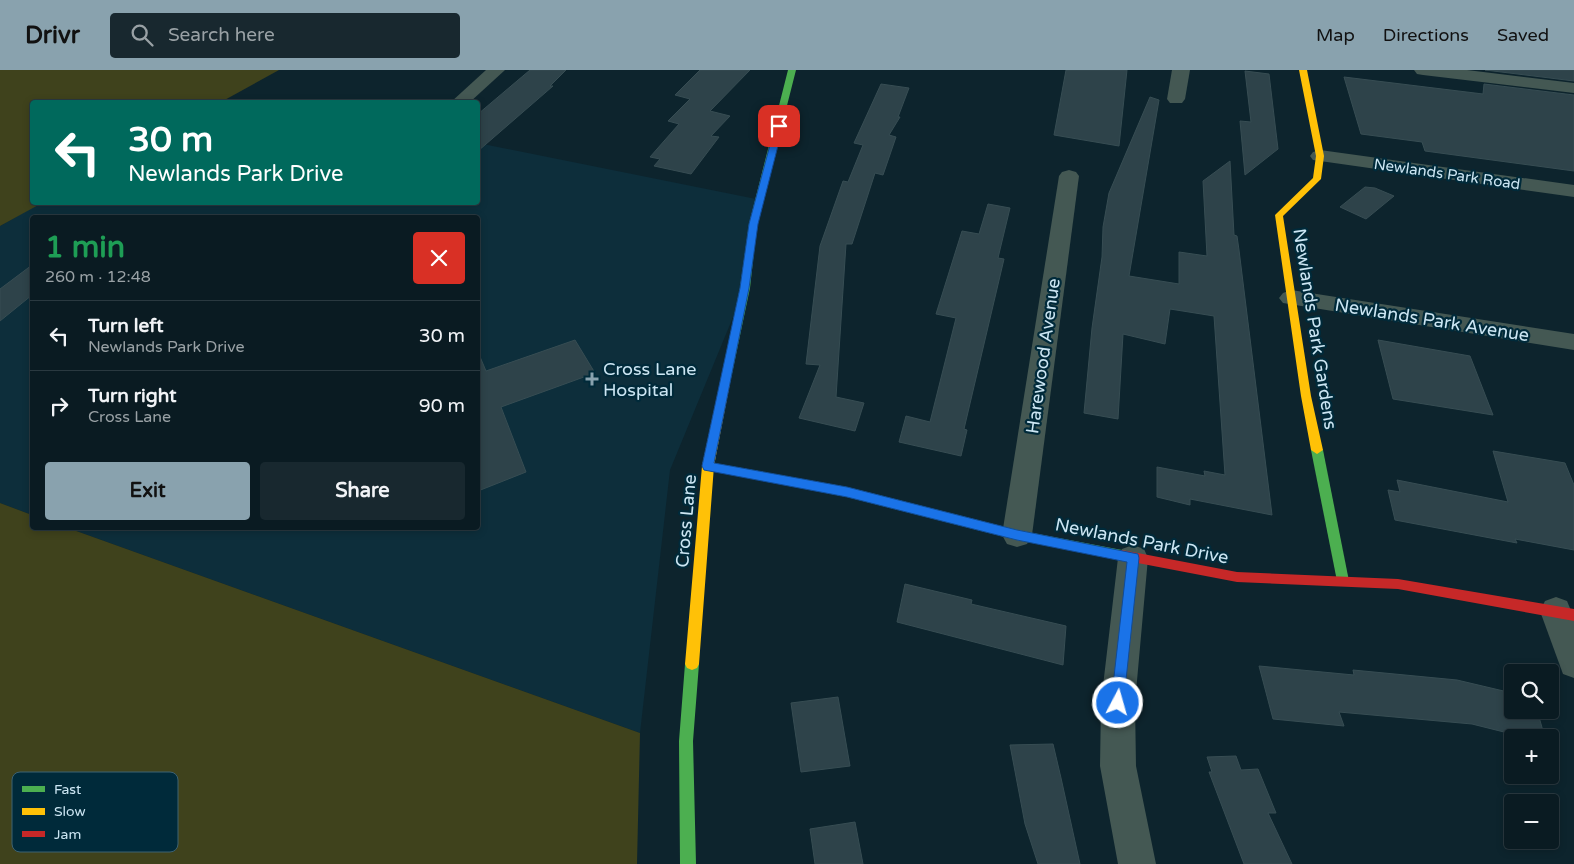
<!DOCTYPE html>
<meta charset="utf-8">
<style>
:root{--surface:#0a1b22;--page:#18282f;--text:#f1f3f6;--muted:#99a1a5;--line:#2a3940;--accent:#89a2ae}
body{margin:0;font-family:"Varela Round",sans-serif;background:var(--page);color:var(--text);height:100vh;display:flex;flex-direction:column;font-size:19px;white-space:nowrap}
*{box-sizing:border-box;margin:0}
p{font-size:16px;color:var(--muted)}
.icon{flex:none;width:28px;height:28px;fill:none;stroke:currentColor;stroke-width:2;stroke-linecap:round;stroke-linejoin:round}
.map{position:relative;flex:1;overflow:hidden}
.sheet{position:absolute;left:30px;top:145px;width:450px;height:315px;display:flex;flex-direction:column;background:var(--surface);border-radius:5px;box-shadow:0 2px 8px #0003,0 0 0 1px var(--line)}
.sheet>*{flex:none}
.top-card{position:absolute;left:30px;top:30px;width:450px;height:105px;border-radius:5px;box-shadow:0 2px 8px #0003,0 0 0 1px var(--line);background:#00695c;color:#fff;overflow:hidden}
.controls{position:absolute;left:1504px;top:594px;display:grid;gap:10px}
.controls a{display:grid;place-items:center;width:55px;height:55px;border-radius:5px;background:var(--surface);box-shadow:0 2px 8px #0003,0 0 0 1px var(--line);font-size:25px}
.pin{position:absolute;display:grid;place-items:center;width:42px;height:42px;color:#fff;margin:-21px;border-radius:10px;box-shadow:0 2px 8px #0006}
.me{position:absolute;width:55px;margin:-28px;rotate:6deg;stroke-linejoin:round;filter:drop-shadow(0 0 4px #0008)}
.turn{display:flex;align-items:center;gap:18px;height:105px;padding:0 15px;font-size:22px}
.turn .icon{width:65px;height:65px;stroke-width:2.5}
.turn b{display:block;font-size:35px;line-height:42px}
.round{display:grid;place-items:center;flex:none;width:52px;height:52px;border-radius:5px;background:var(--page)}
.headline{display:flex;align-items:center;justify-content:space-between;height:85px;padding:0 15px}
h1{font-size:30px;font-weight:700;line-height:38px;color:#1e9e55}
.primary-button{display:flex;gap:10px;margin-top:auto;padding:10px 15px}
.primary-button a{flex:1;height:58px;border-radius:5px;background:var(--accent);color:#111;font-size:20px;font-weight:700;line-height:58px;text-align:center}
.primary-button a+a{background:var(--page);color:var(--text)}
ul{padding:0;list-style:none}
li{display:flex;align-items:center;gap:15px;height:70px;padding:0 15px;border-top:1px solid var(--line)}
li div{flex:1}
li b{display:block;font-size:19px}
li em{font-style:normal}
header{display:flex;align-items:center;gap:30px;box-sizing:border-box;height:70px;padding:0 25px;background:var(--accent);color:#111}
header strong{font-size:24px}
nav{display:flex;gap:28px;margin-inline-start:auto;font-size:18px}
.search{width:350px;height:45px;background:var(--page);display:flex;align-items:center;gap:12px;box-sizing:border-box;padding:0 18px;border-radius:5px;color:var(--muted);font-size:19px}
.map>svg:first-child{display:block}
.built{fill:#0d2e3b}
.green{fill:#3f421c}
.building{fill:#2e434a;stroke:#374d53}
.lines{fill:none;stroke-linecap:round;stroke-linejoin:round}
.street{fill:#445853;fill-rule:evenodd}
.fast{fill:#4caf50;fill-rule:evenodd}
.slow{fill:#ffc107;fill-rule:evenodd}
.jam{fill:#c62828;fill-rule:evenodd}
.route{fill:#1a73e8;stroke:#114b97}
.poi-dot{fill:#89a2ae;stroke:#002a3a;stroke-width:2}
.labels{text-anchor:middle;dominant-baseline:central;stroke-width:4.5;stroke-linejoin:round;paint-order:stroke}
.far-street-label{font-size:15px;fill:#cce6f3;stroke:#002a3a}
.street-label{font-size:18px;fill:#cce6f3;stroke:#002a3a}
.poi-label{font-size:18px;fill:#cce6f3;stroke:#002a3a;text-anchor:start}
.key{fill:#002a3a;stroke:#3d6272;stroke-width:1}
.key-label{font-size:14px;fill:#cce6f3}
</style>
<header>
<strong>Drivr</strong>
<div class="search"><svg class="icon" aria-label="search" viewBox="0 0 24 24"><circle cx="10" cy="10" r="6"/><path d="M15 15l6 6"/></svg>Search here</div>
<nav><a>Map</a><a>Directions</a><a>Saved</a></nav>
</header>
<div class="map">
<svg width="1574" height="794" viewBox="0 0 1574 794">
<rect width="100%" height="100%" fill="#0d242d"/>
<path class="built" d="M478 73 761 130 745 218 670 400 640 663 68 458H478V148H32V445L0 433V156L42 132H478Z"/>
<g class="green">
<path d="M0 0H279L221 32H32V132L42 133 0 156Z"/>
<path d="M0 433 32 445V458H68L640 663 637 794H0Z"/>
</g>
<g class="building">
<path d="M530 0H566L550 16H553L478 81V44Z"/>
<path d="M700 0H750L710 41 730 46 711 66 719 67 691 104 654 96 660 89 650 87 679 54 668 51 690 29 675 25Z"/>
<path d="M1066 0H1127L1119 76 1054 65Z"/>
<path d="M1485 0H1574V11Z"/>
<path d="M1245 1 1269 4 1278 79 1245 105 1240 51 1251 52Z"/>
<path d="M1344 7 1483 24 1484 14 1574 25V101L1425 81 1422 72 1361 64Z"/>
<path d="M881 14 909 18 898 47H900L889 65 896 67 883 105 875 103 852 174H846L836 327 864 333 855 361 799 348 820 295 806 294 820 176 843 111 848 112 863 75 854 73Z"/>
<path d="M1150 27 1159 30 1129 206 1179 214V182L1207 186 1203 111 1230 91 1234 165 1237 166 1239 180 1272 445 1190 429V435L1157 427V397L1205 406 1204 401 1225 405 1214 246 1170 239 1165 274 1123 264 1118 349 1084 343 1092 258 1102 187 1103 157 1109 123Z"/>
<path d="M1365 117 1375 118 1394 126 1366 149 1340 137Z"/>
<path d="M988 134 1010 138 998 188 1004 189 964 359 967 360 961 386 899 372 906 346 930 352 956 248 936 244 962 161 979 164Z"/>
<path d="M32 195V225L0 251V219Z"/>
<path d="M575 270 595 303 501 337 526 402 478 421V282L486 301Z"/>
<path d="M1378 270 1470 286 1493 345 1393 329Z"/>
<path d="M1493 381 1565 393 1574 415V480L1515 469 1517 473 1395 450 1388 420 1400 422 1397 410 1508 432Z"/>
<path d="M905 514 972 530 971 534 1066 556 1063 595 897 552Z"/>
<path d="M1259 596 1354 605 1353 600 1457 610 1512 623V640H1537L1545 668H1528L1472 654 1339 642 1344 656 1273 649Z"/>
<path d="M838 627 850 696 801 702 791 633Z"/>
<path d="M1053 674 1061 708 1080 794H1038L1025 754 1010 675Z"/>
<path d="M1236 686 1241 700 1258 699 1276 743H1268L1292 794H1244L1209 702H1212L1207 687Z"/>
<path d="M855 752 863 794H815L810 759Z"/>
</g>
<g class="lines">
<g class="street">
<path d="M486 0H505L470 32H451Z"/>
<path d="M1172 0H1190L1185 29 1182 33H1170L1167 29Z"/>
<path d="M1414 0H1467L1574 13V23L1423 5 1417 4Z"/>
<path d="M1320 80 1574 115V127L1313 90 1310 86 1313 82Z"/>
<path d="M1069 100 1076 102 1079 106 1032 465 1027 474 1017 477 1007 474 1002 465 1059 106 1062 102Z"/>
<path d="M1291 220 1574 264V280L1283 233 1279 228 1283 223Z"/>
<path d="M1133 475 1144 479 1148 488 1135 633 1136 696 1156 794H1118L1100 696 1101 633 1118 488 1122 479Z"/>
<path d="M1556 527 1567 531 1574 548V608L1563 604 1540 541 1545 531Z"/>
</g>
<g class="fast">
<path d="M788 0H796L757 154 750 218 730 313 725 317 720 313 740 218 749 154Z"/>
<path d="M1317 376 1323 380 1349 511 1347 515 1343 516 1339 515 1337 511 1311 380Z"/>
<path d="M708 392 847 417 1017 460 1122 480 1126 481 1128 485 1126 489 1122 490 1017 470 847 427 708 400 704 399 702 396 704 393Z"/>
<path d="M692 588 697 590 699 594 693 671 696 794H680L679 671 685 594 687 590Z"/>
</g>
<g class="slow">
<path d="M1299 0H1307L1324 86 1321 109 1283 146 1311 326 1323 380 1317 384 1311 380 1301 326 1275 145 1313 108 1316 86Z"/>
<path d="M725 309 730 313 714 396 699 594 697 598 692 600 687 598 685 594 702 396 720 313Z"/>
</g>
<path class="jam" d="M1122 480 1237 502 1398 509 1574 539V551L1398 519 1237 512 1122 490 1118 489 1116 485 1118 481Z"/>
</g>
<path class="route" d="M779 53 783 56 758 154 749 218 714 393 847 417 1017 460 1138 484 1139 488 1123 638 1118 640 1113 638 1111 633 1127 492 1017 470 847 427 704 400 702 396 740 218 749 154 775 56Z"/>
<path class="poi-dot" d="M589.5 301.5h5v5h5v5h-5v5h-5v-5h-5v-5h5z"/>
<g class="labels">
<g class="far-street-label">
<text transform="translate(1447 104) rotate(8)">Newlands Park Road</text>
</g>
<g class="street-label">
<text transform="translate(1432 250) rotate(9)">Newlands Park Avenue</text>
<text transform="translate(1315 259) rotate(81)">Newlands Park Gardens</text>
<text transform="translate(1043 286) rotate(-82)">Harewood Avenue</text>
<text transform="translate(686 451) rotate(-85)">Cross Lane</text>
<text transform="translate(1142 471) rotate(11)">Newlands Park Drive</text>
</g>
<g class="poi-label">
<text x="603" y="299">Cross Lane<tspan x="603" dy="21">Hospital</tspan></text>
</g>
</g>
<rect x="12" y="702" width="166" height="80" rx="8" class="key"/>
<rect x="22" y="716" width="23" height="6" fill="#4caf50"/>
<rect x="22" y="738" width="23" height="7" fill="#ffc107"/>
<rect x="22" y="761" width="23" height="6" fill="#c62828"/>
<g class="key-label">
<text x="54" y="724">Fast</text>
<text x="54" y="746">Slow</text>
<text x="54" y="769">Jam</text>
</g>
</svg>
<div class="controls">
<a><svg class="icon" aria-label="search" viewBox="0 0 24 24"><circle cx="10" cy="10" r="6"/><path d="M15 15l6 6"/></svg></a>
<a>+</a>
<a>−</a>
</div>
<div class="pin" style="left:779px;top:56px;background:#d93025"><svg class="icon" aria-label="arrive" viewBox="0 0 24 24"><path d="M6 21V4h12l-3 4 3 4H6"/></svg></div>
<svg class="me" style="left:1118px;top:633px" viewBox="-20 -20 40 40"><circle r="17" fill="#1a73e8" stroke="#fff" stroke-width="3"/><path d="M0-11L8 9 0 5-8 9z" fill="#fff"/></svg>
<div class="top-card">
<div class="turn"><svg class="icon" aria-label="left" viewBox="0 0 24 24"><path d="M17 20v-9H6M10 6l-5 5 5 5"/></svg><div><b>30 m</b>Newlands Park Drive</div></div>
</div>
<section class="sheet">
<div class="headline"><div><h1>1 min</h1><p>260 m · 12:48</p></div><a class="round" style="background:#d93025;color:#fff"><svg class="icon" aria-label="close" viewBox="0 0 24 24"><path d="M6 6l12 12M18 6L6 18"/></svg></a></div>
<ul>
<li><svg class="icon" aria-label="left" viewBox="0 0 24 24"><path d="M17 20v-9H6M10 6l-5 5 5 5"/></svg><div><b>Turn left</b><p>Newlands Park Drive</p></div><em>30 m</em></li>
<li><svg class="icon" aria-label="right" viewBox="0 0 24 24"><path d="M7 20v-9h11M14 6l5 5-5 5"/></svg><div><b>Turn right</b><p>Cross Lane</p></div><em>90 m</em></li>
</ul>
<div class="primary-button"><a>Exit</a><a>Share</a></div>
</section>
</div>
